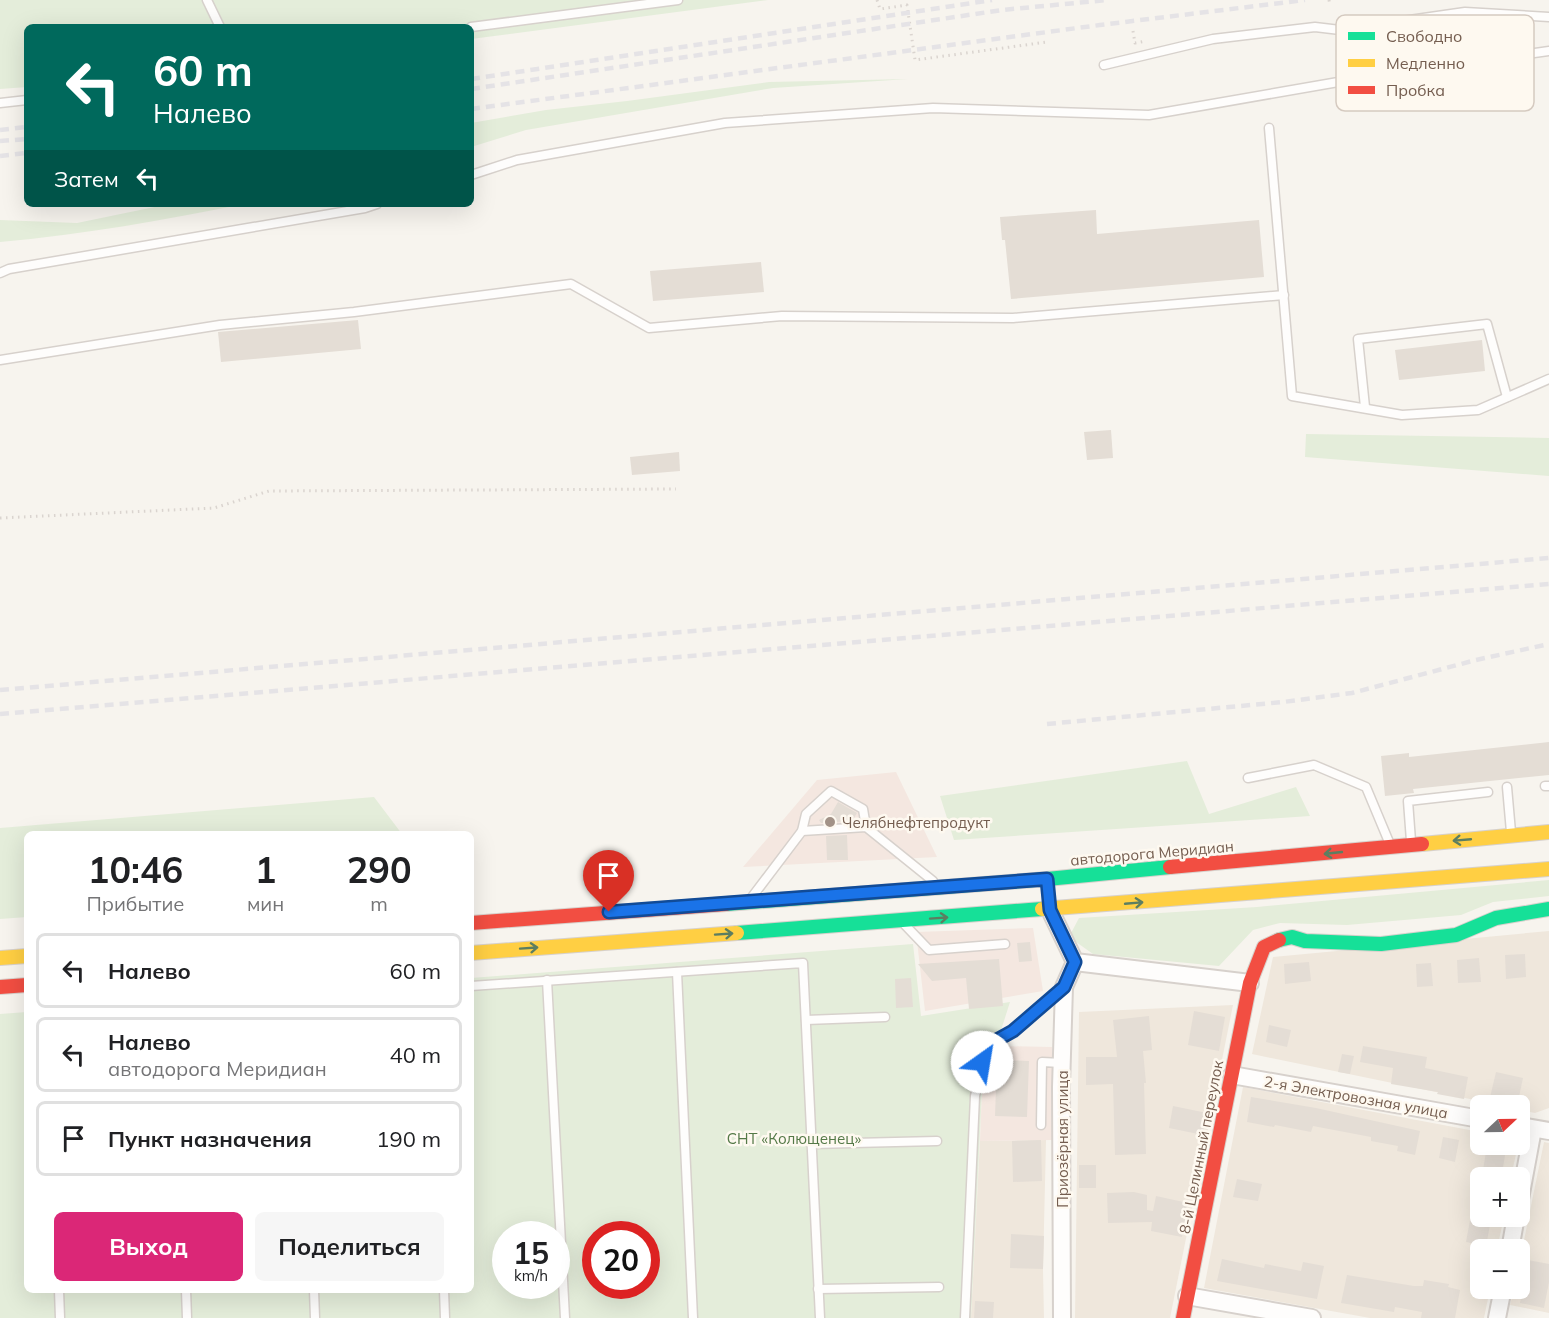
<!DOCTYPE html>
<html lang="ru">
<meta charset="utf-8">
<style>
:root{--surface:#fff;--page:#f6f6f6;--text:#202124;--muted:#757577;--line:#e0e0e0;--accent:#db2777}
body{margin:0;font-family:Mulish,sans-serif;background:var(--page);color:var(--text);height:100vh;display:flex;flex-direction:column;font-size:22px;white-space:nowrap}
*{box-sizing:border-box;margin:0}
p{font-size:20px;color:var(--muted)}
.icon{flex:none;width:33px;height:33px;fill:none;stroke:currentColor;stroke-width:2;stroke-linecap:round;stroke-linejoin:round}
.map{position:relative;flex:1;overflow:hidden}
.drawer{position:absolute;left:24px;top:831px;width:450px;height:462px;display:flex;flex-direction:column;background:var(--surface);border-radius:9px;box-shadow:0 6px 24px #0002}
.drawer>*{flex:none}
.top-card{position:absolute;left:24px;top:24px;width:450px;height:183px;border-radius:9px;box-shadow:0 6px 24px #0002;background:#00695c;color:#fff;overflow:hidden}
.needle{width:39px;rotate:68deg}
.tools{position:absolute;left:1470px;top:1095px;display:grid;gap:12px}
.tools a{display:grid;place-items:center;width:60px;height:60px;border-radius:9px;background:var(--surface);box-shadow:0 6px 24px #0002;font-size:30px}
.speed{position:absolute;left:492px;top:1221px;display:flex;gap:12px;font-size:30px;font-weight:700;text-align:center}
.speed>*{display:grid;place-content:center;width:78px;height:78px;border-radius:50%;background:var(--surface);box-shadow:0 6px 24px #0002;line-height:1}
.speed small{font-size:15px;font-weight:400}
.speed .limit{border:9px solid #d22;background:#fff;color:#111}
.pin{position:absolute;display:grid;place-items:center;width:51px;height:51px;color:#fff;margin:-62px -26px;border-radius:50% 50% 50% 0;rotate:-45deg;box-shadow:0 0 6px #0007}
.pin .icon{rotate:45deg}
.me{position:absolute;width:66px;margin:-33px;rotate:32deg;stroke-linejoin:round;filter:drop-shadow(0 0 4px #0008)}
.turn{display:flex;align-items:center;gap:21px;height:126px;padding:0 30px;font-size:27px}
.turn .icon{width:78px;height:78px;stroke-width:2.5}
.turn b{display:block;font-size:42px;line-height:51px}
.then{display:flex;align-items:center;height:57px;padding:0 30px;background:#0003;gap:12px;font-size:22px}
.eta{display:flex;justify-content:space-evenly;align-items:center;height:102px;text-align:center}
.eta b{font-size:36px;font-weight:700;line-height:42px}
.cta{display:flex;gap:12px;margin-top:auto;padding:12px 30px}
.cta a{flex:1;height:69px;border-radius:9px;background:var(--accent);color:#fff;font-size:24px;font-weight:700;line-height:69px;text-align:center}
.cta a+a{background:var(--page);color:var(--text)}
ul{padding:0;list-style:none}
li{display:flex;align-items:center;gap:18px;height:75px;margin:0 12px 9px;padding:0 18px;border:3px solid var(--line);border-radius:9px}
li div{flex:1}
li b{display:block;font-size:22px}
li em{font-style:normal}
.map>svg:first-child{display:block}
.residential{fill:#efe7dc}
.commercial{fill:#f4e7e0}
.green{fill:#e4edda;fill-rule:evenodd}
.building{fill:#e4ddd5}
.lines{fill:none;stroke-linecap:round;stroke-linejoin:round}
.lane-casing{stroke:#d7d1cc;stroke-width:11}
.street-casing{stroke:#d7d1cc;stroke-width:20}
.fast-casing{stroke:#d7d1cc;stroke-width:16}
.slow-casing{stroke:#d7d1cc;stroke-width:16}
.jam-casing{stroke:#d7d1cc;stroke-width:16}
.path{stroke:#dad4cf;stroke-width:3;stroke-dasharray:1.5 4.5;stroke-linecap:butt}
.lane{stroke:#fefdfc;stroke-width:8}
.street{stroke:#fefdfc;stroke-width:16}
.fast{stroke:#16e098;stroke-width:14}
.slow{stroke:#ffcf43;stroke-width:14}
.jam{stroke:#f24e42;stroke-width:14}
.rail{stroke:#e5e3e6;stroke-width:4.5;stroke-dasharray:9 6;stroke-linecap:butt}
.oneway{stroke:#5c7e61}
.route-casing{stroke:#114b97;stroke-width:15}
.route{stroke:#1a73e8;stroke-width:10}
.poi-dot{fill:#a29287;stroke:#fef9f0;stroke-width:2}
.labels{text-anchor:middle;dominant-baseline:central;stroke-width:5;stroke-linejoin:round;paint-order:stroke}
.poi-label{font-size:15px;fill:#745d4f;stroke:#fef9f0;text-anchor:start}
.street-label{font-size:15px;fill:#745d4f;stroke:#fef9f0}
.park-label{font-size:15px;fill:#547947;stroke:#fef9f0}
.key{fill:#fef9f0;stroke:#d5cac0;stroke-width:1.5}
.key-label{font-size:16px;fill:#745d4f}
</style>
<div class="map">
<svg width="1549" height="1318" viewBox="0 0 1549 1318">
<rect width="100%" height="100%" fill="#f7f4ee"/>
<g class="residential">
<path d="M1549 931V1108L1535 1113 1520 1110V1106L1499 1105 1252 1054 1273 957Z"/>
<path d="M1233 1005 1170 1318H1075L1079 1012Z"/>
<path d="M1243 1087 1480 1132V1144L1518 1145 1511 1177 1480 1178V1216L1504 1217 1497 1249 1480 1250V1288L1490 1289 1484 1318H1370L1204 1288Z"/>
<path d="M1046 1140 1043 1269 1044 1318H971L980 1141Z"/>
<path d="M1544 1142 1549 1143V1313L1510 1305 1514 1289 1520 1288V1260Z"/>
</g>
<g class="commercial">
<path d="M896 772 937 857 743 867 817 780Z"/>
<path d="M1033 928 1043 991 925 1011 916 932Z"/>
<path d="M996 1046 1052 1047V1140L980 1141 982 1090Z"/>
</g>
<g class="green">
<path d="M0 0H768L471 39V27H27V87L0 89Z"/>
<path d="M908 79 773 88 526 130 471 147V123L546 110 627 101 769 82Z"/>
<path d="M169 204H244C163 220 82 235 0 242V220L77 223Z"/>
<path d="M1306 434 1549 438V476L1305 457Z"/>
<path d="M1187 761 1209 814 1296 787 1310 816 954 840 940 796Z"/>
<path d="M374 797 402 834H27V917L0 919V828Z"/>
<path d="M1549 880V896L1493 902 1461 915 1347 925 1280 923 1253 930 1219 966 1093 954 1069 937 1079 918 1257 907Z"/>
<path d="M913 944 921 1016 1010 1002 982 1090 971 1318H0V1014L27 1012V1290H471V978ZM506 1234H556V1286H506ZM596 1234H646V1286H596Z"/>
</g>
<g class="building">
<path d="M1096 210 1097 234 1259 220 1264 277 1011 299 1005 240H1002L1000 217Z"/>
<path d="M761 262 764 292 653 301 650 271Z"/>
<path d="M358 320 361 349 221 362 218 332Z"/>
<path d="M1482 340 1485 371 1399 380 1395 350Z"/>
<path d="M1111 430 1113 458 1087 460 1084 432Z"/>
<path d="M679 452 680 471 632 475 630 457Z"/>
<path d="M1549 742V775L1413 789 1414 793 1385 796 1381 756 1409 753V757Z"/>
<path d="M838 802 857 813 852 821 821 823 819 820 831 814Z"/>
<path d="M847 835 848 860H827L826 836Z"/>
<path d="M1030 942 1032 961 1019 962 1017 943Z"/>
<path d="M1525 954 1526 977 1506 979 1505 955Z"/>
<path d="M1479 958 1481 982 1458 983 1457 960Z"/>
<path d="M999 959 1003 1006 969 1009 966 978 932 981 918 964Z"/>
<path d="M1309 962 1311 981 1285 984 1284 964Z"/>
<path d="M1431 963 1433 986 1417 987 1416 964Z"/>
<path d="M911 978 913 1007 896 1008 895 979Z"/>
<path d="M1194 1011 1225 1017 1219 1051 1188 1045Z"/>
<path d="M1149 1016 1152 1050 1143 1051 1146 1083H1144L1146 1154 1115 1155 1113 1084 1086 1085V1057H1117L1113 1020Z"/>
<path d="M1269 1025 1291 1030 1287 1047 1266 1042Z"/>
<path d="M1363 1046 1427 1057 1425 1068 1468 1077 1464 1099 1437 1094 1438 1092 1391 1084 1393 1068 1360 1062Z"/>
<path d="M1342 1054 1354 1056 1350 1074 1338 1072Z"/>
<path d="M997 1060 1029 1061 1027 1117 995 1116Z"/>
<path d="M1496 1072 1523 1078 1517 1106H1488Z"/>
<path d="M1251 1097 1316 1108 1420 1131 1415 1155 1397 1151 1398 1146 1371 1141V1137L1313 1126 1311 1132 1275 1125 1274 1127 1247 1122Z"/>
<path d="M1173 1106 1207 1113 1203 1135 1169 1128Z"/>
<path d="M1443 1137 1459 1140 1455 1162 1439 1158Z"/>
<path d="M1041 1140 1042 1181 1013 1182 1012 1141Z"/>
<path d="M1487 1146 1506 1149 1502 1174 1483 1170Z"/>
<rect x="1079" y="1165" width="17" height="23"/>
<path d="M1237 1179 1262 1184 1258 1201 1233 1197Z"/>
<path d="M1134 1192 1147 1195V1210L1153 1211 1156 1196 1188 1203 1182 1237 1151 1231 1152 1222 1108 1223 1107 1193Z"/>
<path d="M1474 1198 1480 1199V1223L1490 1225 1486 1246 1466 1242Z"/>
<path d="M1011 1234 1044 1236 1043 1269 1010 1268Z"/>
<path d="M1222 1259 1264 1268 1265 1264 1301 1271 1303 1262 1324 1266 1317 1299 1217 1281Z"/>
<path d="M1528 1260 1549 1264V1282L1544 1308 1520 1303Z"/>
<path d="M1347 1275 1414 1286H1423L1424 1280 1449 1284 1448 1287 1460 1290 1455 1318H1421L1422 1312 1395 1307 1394 1312 1341 1303Z"/>
<path d="M975 1301 994 1302 993 1318H974Z"/>
</g>
<g class="lines">
<g class="lane-casing">
<g id="lane">
<path d="M207 0 220 27"/>
<path d="M471 27 678 0"/>
<path d="M1104 65 1213 39 1315 27 1340 30 1465 12 1549 17"/>
<path d="M0 103 27 100"/>
<path d="M1269 128 1292 396 1402 415 1478 410 1549 379"/>
<path d="M471 175 517 160 725 123 933 108 1149 115 1390 73 1549 51"/>
<path d="M0 273 9 269 365 208 377 204"/>
<path d="M0 360 220 325 354 312 571 284 649 328 782 316 1013 318 1284 295"/>
<path d="M1365 407 1358 339 1487 324 1507 397"/>
<path d="M1248 778 1314 765 1366 787 1389 842"/>
<path d="M1545 786H1549"/>
<path d="M1507 787 1511 832"/>
<path d="M802 831 806 814 831 791 863 809 866 827"/>
<path d="M1411 841 1408 801 1488 792"/>
<path d="M752 897 802 831 866 827 933 881"/>
<path d="M905 925 929 950 1005 944"/>
<path d="M677 972 693 1318"/>
<path d="M547 980 565 1318"/>
<path d="M471 986 803 963 820 1318"/>
<path d="M806 1020 885 1017"/>
<path d="M1041 1125 1042 1062 1062 1063"/>
<path d="M812 1144 937 1141"/>
<path d="M818 1289 939 1287"/>
<path d="M59 1290 60 1318"/>
<path d="M186 1290 187 1318"/>
<path d="M314 1290 315 1318"/>
<path d="M444 1290 445 1318"/>
<path d="M965 1318 975 1096 986 1045 1013 1031 1064 987"/>
</g>
</g>
<g class="street-casing">
<g id="street">
<path d="M1050 910 1075 962 1250 983"/>
<path d="M1232 1075 1480 1119"/>
<path d="M1520 1126 1549 1131"/>
<path d="M1520 1199 1533 1129"/>
<path d="M1510 1250 1516 1216"/>
<path d="M1187 1296 1312 1318"/>
<path d="M1062 1318 1061 1087 1064 987 1075 962"/>
<path d="M1497 1318 1503 1288"/>
</g>
</g>
<g class="fast-casing">
<g id="fast">
<path d="M726 904 1047 879 1170 867"/>
<path d="M737 933 1042 909"/>
<path d="M1279 940 1292 937 1305 941 1381 944 1456 935 1496 918 1549 909"/>
</g>
</g>
<g class="slow-casing">
<g id="slow">
<path d="M1422 844 1549 832"/>
<path d="M1042 909 1549 869"/>
<path d="M471 953 737 933"/>
<path d="M0 958 27 956"/>
</g>
</g>
<g class="jam-casing">
<g id="jam">
<path d="M1170 867 1422 844"/>
<path d="M471 923 726 904"/>
<path d="M0 987 27 985"/>
<path d="M1183 1318 1250 983 1264 947 1279 940"/>
</g>
</g>
<g class="path">
<path d="M877 0 880 9 907 5 915 60 1047 42"/>
<path d="M1329 0 1330 5"/>
<path d="M1133 31 1135 43 1146 41"/>
<path d="M0 518 214 508 269 491 676 489"/>
</g>
<use href="#lane" class="lane"/>
<use href="#street" class="street"/>
<use href="#fast" class="fast"/>
<use href="#slow" class="slow"/>
<use href="#jam" class="jam"/>
<g class="rail">
<path d="M471 79 992 0"/>
<path d="M471 89 1002 10 1107 0"/>
<path d="M471 109 1100 25 1305 0"/>
<path d="M0 130 27 127"/>
<path d="M0 141 27 139"/>
<path d="M0 156 27 153"/>
<path d="M0 690 1549 558"/>
<path d="M0 714 1549 584"/>
<path d="M1047 724 1283 702 1352 693 1476 660 1549 644"/>
</g>
</g>
<defs><path id="oneway-shaft" d="M-6 0H5M1.5-3L5.5 0L1.5 3" fill="none" stroke-width="1.6" stroke-linecap="round" stroke-linejoin="round" transform="scale(1.5)"/></defs>
<g class="oneway">
<use href="#oneway-shaft" transform="translate(1462 840) rotate(175)"/>
<use href="#oneway-shaft" transform="translate(1333 853) rotate(174)"/>
<use href="#oneway-shaft" transform="translate(1134 903) rotate(-5)"/>
<use href="#oneway-shaft" transform="translate(939 918) rotate(-4)"/>
<use href="#oneway-shaft" transform="translate(724 934) rotate(-4)"/>
<use href="#oneway-shaft" transform="translate(529 948) rotate(-4)"/>
</g>
<g class="lines">
<g class="route-casing">
<path id="route" d="M609 912 1047 879 1050 910 1075 962 1064 987 1013 1031 986 1046 982 1062"/>
</g>
<use href="#route" class="route"/>
</g>
<circle class="poi-dot" cx="830" cy="822" r="6"/>
<g class="labels">
<g class="poi-label">
<text x="842" y="822">Челябнефтепродукт</text>
</g>
<g class="street-label">
<text transform="translate(1152 853) rotate(-5)">автодорога Меридиан</text>
<text transform="translate(1356 1097) rotate(10)">2-я Электровозная улица</text>
<text transform="translate(1062 1139) rotate(-90)">Приозёрная улица</text>
<text transform="translate(1201 1147) rotate(-79)">8-й Целинный переулок</text>
</g>
<g class="park-label">
<text x="794" y="1138">СНТ «Колющенец»</text>
</g>
</g>
<rect x="1336" y="15" width="198" height="96" rx="9" class="key"/>
<rect x="1348" y="32" width="27" height="8" fill="#16e098"/>
<rect x="1348" y="59" width="27" height="8" fill="#ffcf43"/>
<rect x="1348" y="86" width="27" height="8" fill="#f24e42"/>
<g class="key-label">
<text x="1386" y="42">Свободно</text>
<text x="1386" y="69">Медленно</text>
<text x="1386" y="96">Пробка</text>
</g>
</svg>
<div class="tools">
<a><svg class="needle" viewBox="-14 -14 28 28"><path d="M0-13l5 13h-10z" fill="#e53935"/><path d="M0 13l5-13h-10z" fill="#757577"/></svg></a>
<a>+</a>
<a>−</a>
</div>
<div class="speed"><div>15<small>km/h</small></div><div class="limit">20</div></div>
<div class="pin" style="left:609px;top:912px;background:#d93025"><svg class="icon" aria-label="arrive" viewBox="0 0 24 24"><path d="M6 21V4h12l-3 4 3 4H6"/></svg></div>
<svg class="me" style="left:982px;top:1062px" viewBox="-20 -20 40 40"><circle r="19" fill="#fff"/><path d="M0-13L10 11 0 6-10 11z" fill="#1a73e8"/></svg>
<div class="top-card">
<div class="turn"><svg class="icon" aria-label="left" viewBox="0 0 24 24"><path d="M17 20v-9H6M10 6l-5 5 5 5"/></svg><div><b>60 m</b>Налево</div></div>
<div class="then">Затем<svg class="icon" aria-label="left" viewBox="0 0 24 24"><path d="M17 20v-9H6M10 6l-5 5 5 5"/></svg></div>
</div>
<section class="drawer">
<div class="eta">
<div><b>10:46</b><p>Прибытие</p></div>
<div><b>1</b><p>мин</p></div>
<div><b>290</b><p>m</p></div>
</div>
<ul>
<li><svg class="icon" aria-label="left" viewBox="0 0 24 24"><path d="M17 20v-9H6M10 6l-5 5 5 5"/></svg><div><b>Налево</b></div><em>60 m</em></li>
<li><svg class="icon" aria-label="left" viewBox="0 0 24 24"><path d="M17 20v-9H6M10 6l-5 5 5 5"/></svg><div><b>Налево</b><p>автодорога Меридиан</p></div><em>40 m</em></li>
<li><svg class="icon" aria-label="arrive" viewBox="0 0 24 24"><path d="M6 21V4h12l-3 4 3 4H6"/></svg><div><b>Пункт назначения</b></div><em>190 m</em></li>
</ul>
<div class="cta"><a>Выход</a><a>Поделиться</a></div>
</section>
</div>
